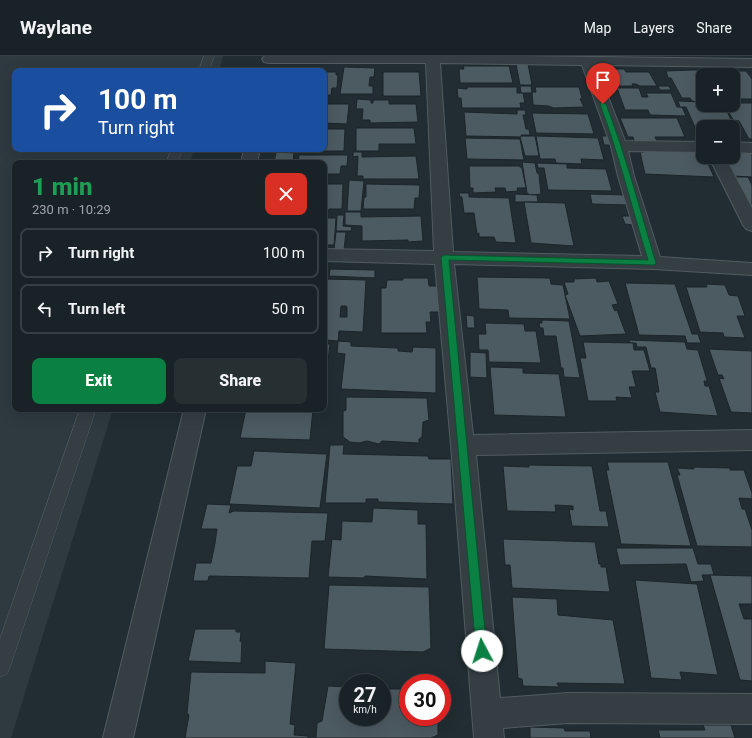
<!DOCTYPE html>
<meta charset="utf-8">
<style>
:root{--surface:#192226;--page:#262f32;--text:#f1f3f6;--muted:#9fa4a7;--line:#373f43;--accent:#0b8043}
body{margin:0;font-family:Roboto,sans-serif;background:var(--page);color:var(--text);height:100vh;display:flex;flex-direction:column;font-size:15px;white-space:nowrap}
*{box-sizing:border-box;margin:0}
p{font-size:13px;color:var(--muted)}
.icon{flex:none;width:22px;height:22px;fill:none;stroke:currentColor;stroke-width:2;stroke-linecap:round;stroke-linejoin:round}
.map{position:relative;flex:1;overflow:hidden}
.sheet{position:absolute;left:12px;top:104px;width:315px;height:252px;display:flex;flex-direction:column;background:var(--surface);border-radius:8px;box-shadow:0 4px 16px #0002,0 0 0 1px var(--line)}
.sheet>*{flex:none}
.banner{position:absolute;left:12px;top:12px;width:315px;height:84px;border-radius:8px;box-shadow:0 4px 16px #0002,0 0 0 1px var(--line);background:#1a4fa0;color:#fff;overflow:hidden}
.buttons{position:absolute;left:696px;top:12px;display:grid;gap:8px}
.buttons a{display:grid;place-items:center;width:44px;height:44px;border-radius:8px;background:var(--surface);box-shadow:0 4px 16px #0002,0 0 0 1px var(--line);font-size:20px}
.speed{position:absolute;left:339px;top:618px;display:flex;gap:8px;font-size:20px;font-weight:700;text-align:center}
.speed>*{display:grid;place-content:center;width:52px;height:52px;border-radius:50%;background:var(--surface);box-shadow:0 4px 16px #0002,0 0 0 1px var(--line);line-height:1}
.speed small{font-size:10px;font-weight:400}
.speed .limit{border:6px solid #d22;background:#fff;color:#111}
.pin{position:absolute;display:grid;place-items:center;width:34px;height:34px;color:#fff;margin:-41px -17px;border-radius:50% 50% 50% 0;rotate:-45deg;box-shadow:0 0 4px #0007}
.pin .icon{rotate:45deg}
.me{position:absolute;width:44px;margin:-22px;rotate:355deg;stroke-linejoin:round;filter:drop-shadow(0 0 3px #0008)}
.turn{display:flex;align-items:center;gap:14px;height:84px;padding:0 20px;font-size:18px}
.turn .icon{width:52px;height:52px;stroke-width:2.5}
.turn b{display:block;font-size:28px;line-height:34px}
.round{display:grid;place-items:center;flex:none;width:42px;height:42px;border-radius:8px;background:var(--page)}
.headline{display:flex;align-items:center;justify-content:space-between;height:68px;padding:0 20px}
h1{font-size:24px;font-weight:800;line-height:30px;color:#1e9e55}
.primary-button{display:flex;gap:8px;margin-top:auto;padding:8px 20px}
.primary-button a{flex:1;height:46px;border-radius:8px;background:var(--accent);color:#fff;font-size:16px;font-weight:800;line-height:46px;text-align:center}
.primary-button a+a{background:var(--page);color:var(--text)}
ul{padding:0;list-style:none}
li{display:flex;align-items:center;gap:12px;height:50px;margin:0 8px 6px;padding:0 12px;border:2px solid var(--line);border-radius:8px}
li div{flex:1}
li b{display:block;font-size:15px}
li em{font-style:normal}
header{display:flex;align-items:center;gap:24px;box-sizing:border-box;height:56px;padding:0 20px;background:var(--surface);border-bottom:1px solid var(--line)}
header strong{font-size:19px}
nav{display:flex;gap:22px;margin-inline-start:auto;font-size:14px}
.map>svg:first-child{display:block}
.airport{fill:#2e3a40}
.building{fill:#4c5a61;stroke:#1b252a;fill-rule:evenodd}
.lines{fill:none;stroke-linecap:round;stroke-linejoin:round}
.service-casing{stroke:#515c61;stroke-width:1}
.minor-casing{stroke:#515c61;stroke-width:2}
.service{fill:#343e43;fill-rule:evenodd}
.minor{fill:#343e43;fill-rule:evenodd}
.route{fill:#0b8043;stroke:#07532c}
</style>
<header>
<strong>Waylane</strong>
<nav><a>Map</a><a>Layers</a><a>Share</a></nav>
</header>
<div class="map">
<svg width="752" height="682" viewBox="0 0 752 682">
<rect width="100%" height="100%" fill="#212d32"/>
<path class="airport" d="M0 0H223L219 15H15V93H194L190 107H15V353H113L11 682H0Z"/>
<g class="building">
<path d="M516 8H528L532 29H520Z"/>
<path d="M463 10H509L513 27H460L459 13H464Z"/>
<path d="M344 11 375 12 374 21H370L369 30H373V38H340Z"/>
<path d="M604 13H624L626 16H649L657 30H640L636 28H632L633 30H612Z"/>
<path d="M692 14H700L703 19V43H697L699 46 692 45 690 42H682L671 22H668L666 15Z"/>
<path d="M714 15H746L752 23V43H733V19H710L709 17H714Z"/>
<path d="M324 16H336V19H338L337 32H332L331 39H324Z"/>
<path d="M383 16H419L421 40H383Z"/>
<path d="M520 30H531L532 37H521Z"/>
<path d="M658 30H669L671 34H660Z"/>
<path d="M467 31H517V37H523L525 47H520L521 52H462L461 42H458L457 32 467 33Z"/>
<path d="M535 31H579L582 42 580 43 584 51 554 52 548 50 533 49 532 36H536Z"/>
<path d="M617 32H639L642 41H648L646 37H671L677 51H682L686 60 650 59 648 54H625Z"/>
<path d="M357 43 371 44V47H373V44H389V48H416L418 66 370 67V64H362L363 53H356Z"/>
<path d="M678 45 703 46V49H720V51H725L732 66H730L733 71H703V79L698 78 686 51H680Z"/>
<path d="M324 47 326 48H349L347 68 324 67Z"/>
<path d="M733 47H752V83H749L739 65 733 64 725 49H733Z"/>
<path d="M517 54H525L526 59H523L526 73H529L530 79H521L522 81 466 80 464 56 517 58Z"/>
<path d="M532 57 588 58 594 78 536 77Z"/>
<path d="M620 62H677L685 81H655L658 87H635L633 81H628Z"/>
<path d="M356 72H414L416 88H379V95H356Z"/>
<path d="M324 73H345L344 95H284L285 93H324Z"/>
<path d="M522 80H535L539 100H525L520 81Z"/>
<path d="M536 80 598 82 604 104 581 103 582 108 556 107 555 103H540Z"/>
<path d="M602 80H610L614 89H604Z"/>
<path d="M465 82 520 83 524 104 467 103Z"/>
<path d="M752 94V121L732 120 723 101H733V96L743 97Z"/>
<path d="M643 95 703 96V101H705L714 121 645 118 640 96H644Z"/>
<path d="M276 96 294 97 293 107H274Z"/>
<path d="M353 96H362V101L416 100 419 123H363V120H357L358 100 353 101Z"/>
<path d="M299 99H348L347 110H341L340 118H324V107H298Z"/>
<path d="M522 106 535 107 537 117 539 118 541 138 530 139 527 137Z"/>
<path d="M537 107 567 108V112L606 113 612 135 548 134 544 112H538Z"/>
<path d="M469 110H519L522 112 526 132H517L518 135 506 136 505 132H495L496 136 473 137V132H470Z"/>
<path d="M732 121H748L752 129V164Z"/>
<path d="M349 124 364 125 361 155H347Z"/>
<path d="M324 128H343L342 153H329L328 157H324Z"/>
<path d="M366 128 420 129 419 142H415L414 153H363L364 141H366Z"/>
<path d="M459 137H469V141L509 142 516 187 496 186 494 181H479V177L477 178 474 157H464L462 141H460Z"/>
<path d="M515 138 537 139 538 146H515Z"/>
<path d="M590 138 627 139 630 149 592 148Z"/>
<path d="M524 146 565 147 574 190 531 187Z"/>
<path d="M345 156H361V161L421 160 423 185 408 186V184L362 185V170L345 169Z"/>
<path d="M337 159H344L343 170 352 171 351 175H336Z"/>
<path d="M622 160H631L633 169 625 168Z"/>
<path d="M324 162H336L334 189H324Z"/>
<path d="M336 176H346L344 194H334Z"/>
<path d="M330 213 375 214V222L329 220Z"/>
<path d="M477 221 550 222 551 228 563 229 570 263 509 262 508 254 479 253Z"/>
<path d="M403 222H428L429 230H440L442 256H430L431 266H426L427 277H381V232H386L387 224H403Z"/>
<path d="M596 222 597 226 609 225 618 248 612 249 615 255 617 254 626 278 580 280 565 239 568 238 564 226H574V223Z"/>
<path d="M324 223 366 224 363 276 339 275 338 285 324 284ZM341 250H346L347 251V261H340Z"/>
<path d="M625 227 675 228 692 278H698L701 287H687L685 280 639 279Z"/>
<path d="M706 228 725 229 729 239 738 240 745 260H737L745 282 724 281 723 277 700 276 686 231H707Z"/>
<path d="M466 259 474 260 475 272H467Z"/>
<path d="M542 264 569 265 580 322 564 321 563 312H561L556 280H544L543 272H540L539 267H542Z"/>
<path d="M485 267 524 268 525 275H536L541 307 489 306 488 294H479L478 278H486Z"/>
<path d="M629 284 685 286 687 293 698 294 707 324 708 325H704L705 330H709L718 360 660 356 655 336H659L656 317 655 312H651L646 291H637L636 287H630Z"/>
<path d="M338 285 351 286V290L398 292V295L412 296 413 291 436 292V337L341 333 345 298 337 297Z"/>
<path d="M583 286 633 287 634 294H644L650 315H632L636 331H629L632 342 616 341 617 345H588L580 302H586Z"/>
<path d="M324 288H330L325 328H324Z"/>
<path d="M709 293 752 295V357L731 356 719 322 724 323 722 319H718Z"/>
<path d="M470 296 486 297 487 322 470 321Z"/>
<path d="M490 311 523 312V317L559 318 566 361 494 359Z"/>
<path d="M346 341 427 342 429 364 423 366 422 381 419 383V387L382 385 379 388 367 385 359 387 350 386 343 381V355L346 354Z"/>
<path d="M246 353H313L310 384 240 382Z"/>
<path d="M330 389H344L343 398 428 400 429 403H451L453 448 378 446V443H366V447H325Z"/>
<path d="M254 395 327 398 320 452 229 448 237 410H251Z"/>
<path d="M607 406H668L691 490 621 488 606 414H609Z"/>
<path d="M529 409 592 410 600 455H606L609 471 572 470 569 453 573 454V450L555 449 556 456 507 455 503 410 529 411Z"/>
<path d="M693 411 730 412V414H744L752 437V443L739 442 742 453H745L752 474V491L697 490 677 419H680L677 412 694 413Z"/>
<path d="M207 448 231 449 229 457 234 455 328 457 325 485H312L309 522 209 520 208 525H193L196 507H211L215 487 217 473H201Z"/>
<path d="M373 452 418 454V468H426L427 523 365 520 364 522 328 521 332 483 341 484 342 465 372 466Z"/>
<path d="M503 483 595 486 599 508H601V511H606L610 536 512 532 510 509H505Z"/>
<path d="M616 492H693L698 508H711L714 519H702L704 525 691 526 686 508 620 509Z"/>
<path d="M710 519 752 520V548H739L744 563H752V625L740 624Z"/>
<path d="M635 524 697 528 718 619 680 616 682 624 651 622Z"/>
<path d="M329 529 429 531 431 592 423 596 324 593Z"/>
<path d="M512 541 557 543 558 559 613 564 625 628 557 627 559 631 523 630 522 623 518 622Z"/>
<path d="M195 573H236V576H241L240 586 242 584 241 607 188 605Z"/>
<path d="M265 605 296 607 290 668 295 669 294 679 308 680V682H185L189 659 187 657 191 616 265 617Z"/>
<path d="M366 626 386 627 385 633H408V661H438V679L431 682H316L317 667 322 665 328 630 348 631V661H382V627Z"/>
<path d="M703 669H731L735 682H660L658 674H705Z"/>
<path d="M530 671 564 672 565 675H590L591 682H530Z"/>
</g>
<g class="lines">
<g class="service-casing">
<g id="service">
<path d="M204 0H214L209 15H199Z"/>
<path d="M172 93H182L178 107H166Z"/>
<path d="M80 353H96L10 611 7 618 0 621V583Z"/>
</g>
</g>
<g class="minor-casing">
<g id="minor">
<path d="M265 0H523L752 3V11L596 9 625 85 703 86V96L628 95 634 120 660 201 752 207V219L653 213 454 208 473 379 752 374V394L476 399 500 642 568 637 752 638V668L568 667 503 672 504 682H474L451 389 435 208 324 205V193L434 195 426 7H269L264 6 262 3ZM440 7 582 9 611 90 618 120 642 200 453 196Z"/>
<path d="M733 86 752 87V97L733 96Z"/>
<path d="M244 93H260L257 107H241Z"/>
<path d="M709 101H725L752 152V175L746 173 743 169Z"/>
<path d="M184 353H206L133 682H103Z"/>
</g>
</g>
<use href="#service" class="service"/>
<use href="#minor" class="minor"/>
</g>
<path class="route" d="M601 46 606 48C626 100 640 154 656 207L655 209 449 204 487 595 486 599 482 601 477 599 476 595 441 201 444 199 648 204C632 152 619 99 600 48Z"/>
</svg>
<div class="buttons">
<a>+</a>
<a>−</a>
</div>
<div class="speed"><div>27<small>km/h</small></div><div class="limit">30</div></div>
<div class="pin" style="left:603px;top:48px;background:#d93025"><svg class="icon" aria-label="arrive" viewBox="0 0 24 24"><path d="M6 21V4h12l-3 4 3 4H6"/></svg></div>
<svg class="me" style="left:482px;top:595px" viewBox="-20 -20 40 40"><circle r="19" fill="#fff"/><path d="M0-13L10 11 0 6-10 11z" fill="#0b8043"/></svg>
<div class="banner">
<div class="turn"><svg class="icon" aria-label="right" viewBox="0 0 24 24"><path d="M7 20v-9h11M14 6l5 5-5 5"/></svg><div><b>100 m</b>Turn right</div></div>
</div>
<section class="sheet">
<div class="headline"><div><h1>1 min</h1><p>230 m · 10:29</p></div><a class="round" style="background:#d93025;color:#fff"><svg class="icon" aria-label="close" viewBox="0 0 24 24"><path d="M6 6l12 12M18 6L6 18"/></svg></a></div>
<ul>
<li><svg class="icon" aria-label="right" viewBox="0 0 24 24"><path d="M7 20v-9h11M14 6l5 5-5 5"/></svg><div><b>Turn right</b></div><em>100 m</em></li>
<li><svg class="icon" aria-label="left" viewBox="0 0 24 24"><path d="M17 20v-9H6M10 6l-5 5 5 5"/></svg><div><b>Turn left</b></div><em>50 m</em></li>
</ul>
<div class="primary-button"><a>Exit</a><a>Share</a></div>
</section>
</div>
